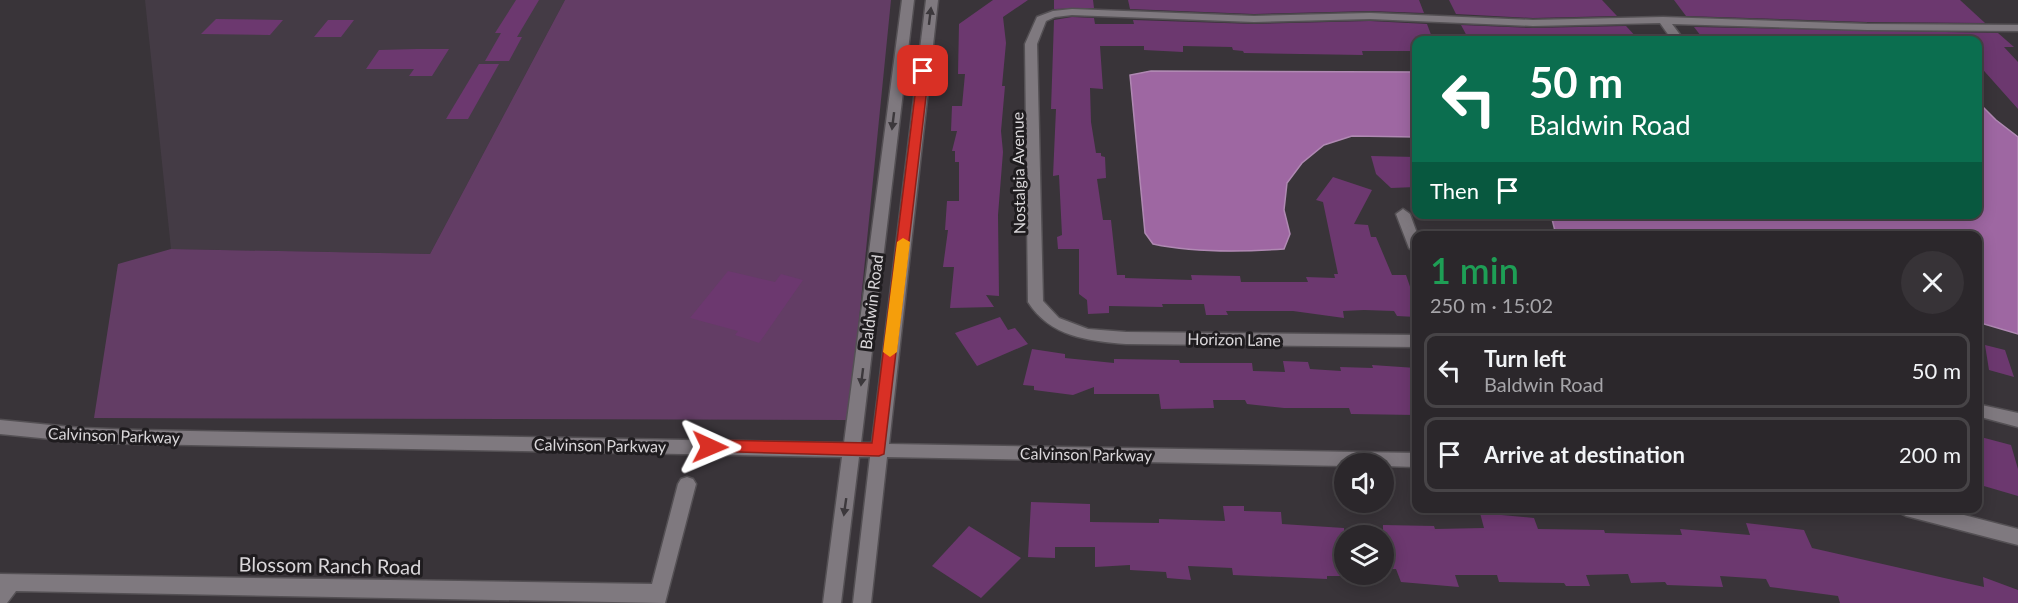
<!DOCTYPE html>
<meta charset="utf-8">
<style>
:root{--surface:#2b272b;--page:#373337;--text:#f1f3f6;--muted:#a6a5a9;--line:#474447}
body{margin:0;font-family:Lato,sans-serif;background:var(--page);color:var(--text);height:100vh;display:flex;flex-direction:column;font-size:22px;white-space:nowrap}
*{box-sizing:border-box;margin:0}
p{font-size:20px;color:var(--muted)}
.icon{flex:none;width:33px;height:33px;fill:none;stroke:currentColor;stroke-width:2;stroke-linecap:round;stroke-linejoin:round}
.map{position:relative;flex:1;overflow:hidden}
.panel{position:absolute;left:1412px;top:231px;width:570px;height:282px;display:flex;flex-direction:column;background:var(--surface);border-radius:12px;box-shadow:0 3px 15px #0003,0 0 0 2px var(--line)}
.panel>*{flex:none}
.hud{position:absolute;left:1412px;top:36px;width:570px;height:183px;border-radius:12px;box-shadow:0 3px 15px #0003,0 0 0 2px var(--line);background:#0b6e4f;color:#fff;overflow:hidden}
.fabs{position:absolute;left:1334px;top:453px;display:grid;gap:12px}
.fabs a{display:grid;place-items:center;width:60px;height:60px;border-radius:50%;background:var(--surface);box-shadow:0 3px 15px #0003,0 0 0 2px var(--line);font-size:30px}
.pin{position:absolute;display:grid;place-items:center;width:51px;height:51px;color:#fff;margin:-26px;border-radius:12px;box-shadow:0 3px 9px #0006}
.me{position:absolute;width:66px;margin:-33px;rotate:91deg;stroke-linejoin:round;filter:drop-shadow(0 0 4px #0008)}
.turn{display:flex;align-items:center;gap:21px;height:126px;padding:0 18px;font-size:27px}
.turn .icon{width:78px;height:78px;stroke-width:2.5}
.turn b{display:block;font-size:42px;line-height:51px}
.then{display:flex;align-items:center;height:57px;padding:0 18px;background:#0003;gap:12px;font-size:22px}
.round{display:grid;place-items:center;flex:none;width:63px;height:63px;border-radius:32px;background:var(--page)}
.overview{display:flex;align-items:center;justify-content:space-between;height:102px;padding:0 18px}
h1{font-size:36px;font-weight:600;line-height:45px;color:#1e9e55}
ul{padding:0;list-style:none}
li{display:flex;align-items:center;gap:18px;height:75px;margin:0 12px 9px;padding:0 6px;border:3px solid var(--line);border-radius:12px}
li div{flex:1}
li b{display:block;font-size:22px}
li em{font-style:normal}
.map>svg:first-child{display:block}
.built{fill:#443b45}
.green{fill:#633d65}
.water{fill:#9e67a2;stroke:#b089b3;stroke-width:1.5}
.building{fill:#6c386f}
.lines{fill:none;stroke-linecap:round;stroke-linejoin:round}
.street-casing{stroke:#545054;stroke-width:3}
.secondary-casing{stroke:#545054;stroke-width:3}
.street{fill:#7f797f;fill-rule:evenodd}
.secondary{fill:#7f797f;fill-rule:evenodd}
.oneway{fill:#3c383c}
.route{fill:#d93025;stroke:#8d1f18;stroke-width:1.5}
.slow{fill:#f59e0b}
.labels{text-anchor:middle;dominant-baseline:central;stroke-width:6;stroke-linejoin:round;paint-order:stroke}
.street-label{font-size:16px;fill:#dad7da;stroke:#1f1c1f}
.near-street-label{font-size:20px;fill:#dad7da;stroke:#1f1c1f}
</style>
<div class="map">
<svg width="2018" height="603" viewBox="0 0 2018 603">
<rect width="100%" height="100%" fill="#393439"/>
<path class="built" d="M145 0H565L430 254 171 249Z"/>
<path class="green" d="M565 0H891L849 420 94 418 118 264 171 249 430 254Z"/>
<g class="water">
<path d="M1151 71 1416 72V137L1352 136 1324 145 1302 163 1287 183 1284 210 1290 234 1284 249C1241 252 1195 253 1153 244L1145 233 1130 75Z"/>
<path d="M1977 101 1996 120 2018 137V334L1977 322V236L1556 235 1551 215 1977 214Z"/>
</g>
<g class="building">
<path d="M516 0H539L517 37H522L509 61H485L501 33H495Z"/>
<path d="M993 0H1028L1003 17 1006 43 1002 86H1005L1001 131 1003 152 998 215 999 296 986 295 994 307 950 308 954 267H943L948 230H945L947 201H959V162H955V151H952L957 131H951L952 106H962L965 74H958L959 24Z"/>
<path d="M1054 0H1093L1094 8 1054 9Z"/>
<path d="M1128 0H1419L1424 13 1370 11 1254 14 1130 9Z"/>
<path d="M1449 0H1602L1617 16 1533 18 1456 14Z"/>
<path d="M1674 0H1960L1985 23 1867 22 1686 16Z"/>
<path d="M1072 17 1094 18 1095 24H1134L1133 20 1254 24 1370 21 1427 24 1433 40H1416V51H1362L1363 55 1244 53 1243 51 1233 50 1232 47 1183 46V52L1144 50V46H1100L1103 89 1090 88 1091 122 1096 153H1101V156L1105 157 1106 178 1097 179 1103 220H1111L1117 275H1125V278L1192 280 1191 275 1240 276 1241 282H1308L1306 277 1335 278 1334 274H1338L1323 202 1316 200 1333 177 1372 190 1354 224 1368 225 1371 237H1376L1392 275H1406L1416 304V317L1397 316 1394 311 1364 310 1343 311 1344 318 1293 311H1226L1228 315H1206L1204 304H1162L1163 307 1109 306V313L1088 314 1087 300 1079 294V249H1058L1057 237 1062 235 1059 175 1053 176 1056 109H1051L1054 20Z"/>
<path d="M216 19 283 20 270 35 201 34Z"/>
<path d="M328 20H354L341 37H314Z"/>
<path d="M1461 25 1533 28 1626 26 1639 40H1469Z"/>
<path d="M1694 27 1998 33 2014 47H2004L2018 62V109L1977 63V40H1704Z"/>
<path d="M416 49H449L432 76H409L414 69H366L379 50Z"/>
<path d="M479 64H499L468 119H446Z"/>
<path d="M1371 156 1416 157V187L1391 188 1376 174Z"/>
<path d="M728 271 775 282 781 274 803 280 759 343 735 335 738 331 690 318Z"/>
<path d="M1000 317 1008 330 1015 328 1028 344 977 366 955 333Z"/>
<path d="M1985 345 2005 350 2014 377 1989 370Z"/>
<path d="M1032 349 1065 354V358L1114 363V359L1179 360 1180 363H1252L1253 371 1285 372 1283 361 1308 362 1310 369 1341 371 1340 367 1373 368 1372 365 1416 368V415L1351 414 1349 408H1284L1247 404 1245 400H1213L1214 408 1161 409 1159 394H1094V387L1073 395 1034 390V386L1023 385Z"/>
<path d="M1977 436 2011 445 2018 469V496L1977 484Z"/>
<path d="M1031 502 1090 504V522L1159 523V519L1225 521 1223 506H1244V511L1281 512 1282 524 1344 528V576H1327V579L1233 575 1232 568 1188 566 1191 580 1167 578 1166 572 1130 570V565L1095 567V547H1055V558L1028 557Z"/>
<path d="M1480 513 1534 518 1538 529 1604 530 1605 533 1682 535 1680 529 1750 535 1746 523 1804 530 1812 548 1984 587 1983 577 2018 590V603H1840L1838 596 1770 587 1766 579 1720 576 1723 587 1667 585 1665 582 1631 583 1628 574 1586 575 1590 586H1566L1564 583 1499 582 1497 575H1455L1459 587 1401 582 1396 569H1383V525L1434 526 1435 529 1484 528Z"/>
<path d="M969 526 1021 558 981 598 932 566Z"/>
</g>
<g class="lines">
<g class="street-casing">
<g id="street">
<path d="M1072 9 1254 16 1370 13 1533 20 1663 17 1867 24 2018 25V31L1867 30 1672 24 1684 40H1672L1660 23 1533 26 1370 19 1254 22 1072 15 1055 17 1046 21 1037 44 1043 301 1059 318 1088 329 1126 332 1416 335V347L1126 344C1089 341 1050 337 1028 302L1025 44 1037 17 1053 11Z"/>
<path d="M1403 209 1410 214 1418 236H1416V253L1409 248 1396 214Z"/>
<path d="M1977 404 2018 413V427L1977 416Z"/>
<path d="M687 477 693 479 696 484 665 603 16 591 7 603H0V574L652 584 678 484 681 479Z"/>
</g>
</g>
<g class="secondary-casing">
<g id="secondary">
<path d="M902 0H914L861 443H872L926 0H938L889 444 1416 453V467L1383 466V464H1344V466L887 457 871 603H853L870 457H859L841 603H823L842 457 138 444 81 442 0 434V420L81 428 138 430 844 443Z"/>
<path d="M1897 508H1937L2018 529V545L1906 516 1900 513Z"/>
</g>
</g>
<use href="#street" class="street"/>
<use href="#secondary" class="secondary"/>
</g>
<defs><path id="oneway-solid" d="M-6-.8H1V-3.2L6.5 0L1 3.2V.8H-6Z" transform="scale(1.5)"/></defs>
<g class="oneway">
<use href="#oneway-solid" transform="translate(930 16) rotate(-83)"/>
<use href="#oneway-solid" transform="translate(893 121) rotate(97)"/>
<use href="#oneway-solid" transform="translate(862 377) rotate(97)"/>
<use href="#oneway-solid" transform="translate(845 507) rotate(98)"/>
</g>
<path class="route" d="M923 68 929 71 884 454 879 456 705 451 702 447 705 442 710 440 872 443 918 71Z"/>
<path class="slow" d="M903 238 910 242 897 352 890 357 883 352 897 242Z"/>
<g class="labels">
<g class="street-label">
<text transform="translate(1018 173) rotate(-91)">Nostalgia Avenue</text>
<text transform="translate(871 302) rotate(-83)">Baldwin Road</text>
<text transform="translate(1234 339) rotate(1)">Horizon Lane</text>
<text transform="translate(114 435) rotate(2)">Calvinson Parkway</text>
<text transform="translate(600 445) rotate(1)">Calvinson Parkway</text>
<text transform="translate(1086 454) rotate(1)">Calvinson Parkway</text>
</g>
<g class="near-street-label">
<text transform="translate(330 565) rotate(1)">Blossom Ranch Road</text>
</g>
</g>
</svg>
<div class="fabs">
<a><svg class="icon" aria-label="sound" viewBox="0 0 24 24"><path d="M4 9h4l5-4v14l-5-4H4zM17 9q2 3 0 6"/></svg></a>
<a><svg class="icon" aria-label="layers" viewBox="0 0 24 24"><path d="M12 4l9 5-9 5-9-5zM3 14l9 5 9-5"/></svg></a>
</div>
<div class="pin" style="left:923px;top:71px;background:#d93025"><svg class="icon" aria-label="arrive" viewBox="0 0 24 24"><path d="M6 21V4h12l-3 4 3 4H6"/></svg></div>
<svg class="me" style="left:710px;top:447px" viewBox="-20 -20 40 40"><path d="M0-17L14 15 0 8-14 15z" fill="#d93025" stroke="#fff" stroke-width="4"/></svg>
<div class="hud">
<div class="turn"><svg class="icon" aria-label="left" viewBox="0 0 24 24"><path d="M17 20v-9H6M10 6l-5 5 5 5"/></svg><div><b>50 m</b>Baldwin Road</div></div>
<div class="then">Then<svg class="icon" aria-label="arrive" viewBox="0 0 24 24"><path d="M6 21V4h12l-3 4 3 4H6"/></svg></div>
</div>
<section class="panel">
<div class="overview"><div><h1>1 min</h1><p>250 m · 15:02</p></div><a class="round"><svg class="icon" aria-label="close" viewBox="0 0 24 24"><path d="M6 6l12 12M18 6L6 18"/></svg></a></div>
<ul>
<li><svg class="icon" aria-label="left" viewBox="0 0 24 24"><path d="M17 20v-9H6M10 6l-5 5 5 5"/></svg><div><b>Turn left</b><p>Baldwin Road</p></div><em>50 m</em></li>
<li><svg class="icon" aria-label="arrive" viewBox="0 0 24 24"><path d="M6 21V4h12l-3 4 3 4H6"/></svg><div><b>Arrive at destination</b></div><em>200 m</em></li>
</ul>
</section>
</div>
